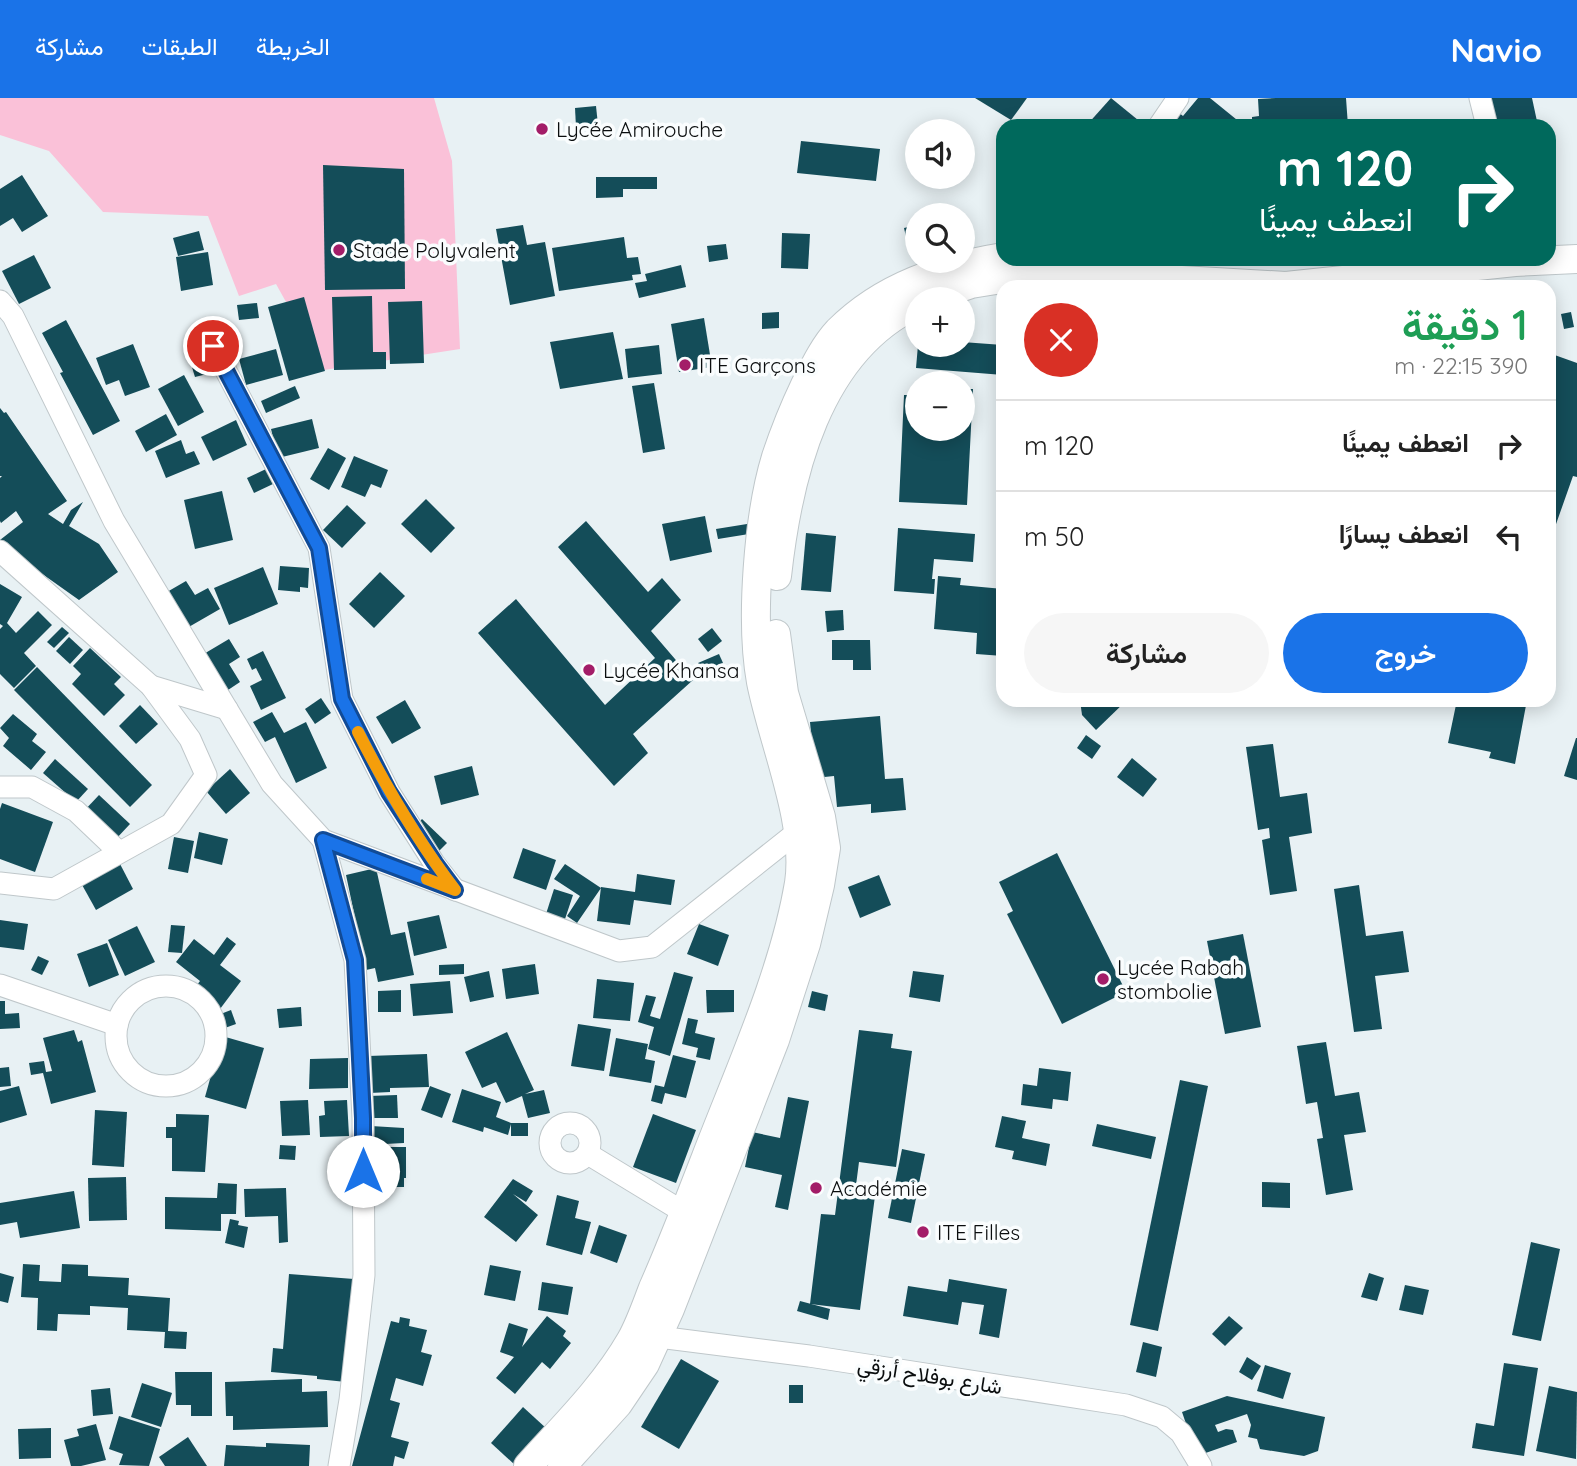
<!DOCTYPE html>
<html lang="ar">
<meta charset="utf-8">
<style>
:root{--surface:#fff;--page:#f6f6f6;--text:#222;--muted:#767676;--line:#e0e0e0;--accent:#1a73e8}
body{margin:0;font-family:Quicksand,Vazirmatn,sans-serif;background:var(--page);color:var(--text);direction:rtl;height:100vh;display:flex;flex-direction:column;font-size:26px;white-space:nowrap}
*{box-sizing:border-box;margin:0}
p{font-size:23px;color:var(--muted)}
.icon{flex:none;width:38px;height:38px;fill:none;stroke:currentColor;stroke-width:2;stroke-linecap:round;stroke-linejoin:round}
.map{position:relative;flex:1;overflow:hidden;direction:ltr}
.drawer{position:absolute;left:996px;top:182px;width:560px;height:427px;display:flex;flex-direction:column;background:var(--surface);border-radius:21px;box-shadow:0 4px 18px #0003;direction:rtl}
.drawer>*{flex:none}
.hud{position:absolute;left:996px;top:21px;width:560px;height:147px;border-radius:21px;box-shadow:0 4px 18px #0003;direction:rtl;background:#00695c;color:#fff;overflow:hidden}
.fabs{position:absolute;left:905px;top:21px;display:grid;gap:14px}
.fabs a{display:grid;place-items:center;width:70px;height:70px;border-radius:50%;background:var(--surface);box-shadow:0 4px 18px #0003;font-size:35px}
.pin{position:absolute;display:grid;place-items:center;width:60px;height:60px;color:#fff;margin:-30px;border:4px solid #fff;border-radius:50%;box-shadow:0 2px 7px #0007}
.me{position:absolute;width:77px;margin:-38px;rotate:0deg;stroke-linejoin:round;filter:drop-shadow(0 0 5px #0008)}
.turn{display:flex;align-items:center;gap:24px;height:147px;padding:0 28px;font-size:32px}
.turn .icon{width:91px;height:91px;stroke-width:2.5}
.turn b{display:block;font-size:49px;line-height:60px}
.round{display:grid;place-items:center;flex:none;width:74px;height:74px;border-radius:37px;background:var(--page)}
.headline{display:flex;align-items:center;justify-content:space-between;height:119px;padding:0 28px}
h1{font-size:42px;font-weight:600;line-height:52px;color:#1e9e55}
.button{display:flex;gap:14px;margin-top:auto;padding:14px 28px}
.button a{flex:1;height:80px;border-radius:42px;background:var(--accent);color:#fff;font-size:28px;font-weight:600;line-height:80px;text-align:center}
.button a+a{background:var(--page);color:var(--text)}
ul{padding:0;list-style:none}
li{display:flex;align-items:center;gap:21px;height:91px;padding:0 28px;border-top:2px solid var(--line)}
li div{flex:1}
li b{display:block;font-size:26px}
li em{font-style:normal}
header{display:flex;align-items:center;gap:42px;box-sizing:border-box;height:98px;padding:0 35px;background:var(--accent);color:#fff}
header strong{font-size:33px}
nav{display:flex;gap:38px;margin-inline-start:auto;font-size:24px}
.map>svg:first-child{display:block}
.green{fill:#fac1d8}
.building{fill:#144d59}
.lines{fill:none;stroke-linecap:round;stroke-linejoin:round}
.minor-casing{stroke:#bfc7ca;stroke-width:23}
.major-casing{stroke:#bfc7ca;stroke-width:30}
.minor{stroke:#fff;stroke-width:21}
.major{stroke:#fff;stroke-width:28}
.route-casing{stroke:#114b97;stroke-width:18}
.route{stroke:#1a73e8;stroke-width:12}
.slow{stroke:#f59e0b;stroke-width:12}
.poi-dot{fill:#a31d68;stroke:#fafdfe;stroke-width:2.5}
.labels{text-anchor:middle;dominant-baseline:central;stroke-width:7;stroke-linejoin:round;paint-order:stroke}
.poi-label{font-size:21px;fill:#0a0d0e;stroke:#fafdfe;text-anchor:start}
.street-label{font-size:21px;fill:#0a0d0e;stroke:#fafdfe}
</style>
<header>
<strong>Navio</strong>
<nav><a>الخريطة</a><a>الطبقات</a><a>مشاركة</a></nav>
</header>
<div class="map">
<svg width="1577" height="1368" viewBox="0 0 1577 1368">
<rect width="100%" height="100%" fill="#e8f1f4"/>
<path class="green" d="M0 0H434L452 63 460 251 324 272 276 186 239 198 208 118 103 114 49 53 0 37Z"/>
<g class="building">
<path d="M975 0H1027L1011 22Z"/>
<path d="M1111 0 1138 22 1133 28H1086Z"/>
<path d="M1198 0H1210L1242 26 1240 28H1173L1169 24 1178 14 1183 18Z"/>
<path d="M1276 0H1346L1348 28H1252V19L1259 18 1258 1Z"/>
<path d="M1491 0H1532L1538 28H1497Z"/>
<path d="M596 8 598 27 576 29 575 10Z"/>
<path d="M801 43 880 51 876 83 797 75Z"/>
<path d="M323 67 404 71 405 191 325 192Z"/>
<path d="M22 77 48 118 22 134 13 120 0 128V91Z"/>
<path d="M596 79H657V91H623V99L596 100Z"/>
<path d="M523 127 527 147 545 144 555 198 510 207 496 131Z"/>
<path d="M917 127V150L909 152 904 130Z"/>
<path d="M199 133 204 152 178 158 173 140Z"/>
<path d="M782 135 810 136 808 171 781 170Z"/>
<path d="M624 139 627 160 638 159 641 176 632 177 633 182 559 193 552 150Z"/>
<path d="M726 146 728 161 709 164 707 148Z"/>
<path d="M208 154 213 187 181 193 176 159Z"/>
<path d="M34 157 51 190 19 206 2 173Z"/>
<path d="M681 167 686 189 639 200 635 185 647 183 645 176Z"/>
<path d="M372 198 373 254H386V271L334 272 332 199Z"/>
<path d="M304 199 325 273 289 283 268 209Z"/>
<path d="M422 203 424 265 390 266 388 204Z"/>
<path d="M257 205 259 220 239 222 237 207Z"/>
<path d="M779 214V230L762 231V215Z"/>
<path d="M1571 214 1574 229 1564 231 1561 216Z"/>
<path d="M704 220 712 269 679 274 671 226Z"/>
<path d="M66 222 120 323 93 337 60 275 63 274 42 235Z"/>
<path d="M613 234 623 281 560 291 550 244Z"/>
<path d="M962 244 1003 247V277L916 270 918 247H962Z"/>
<path d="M133 246 150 289 125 298 119 282 106 287 96 260Z"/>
<path d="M659 247 662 276 628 280 625 251Z"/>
<path d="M204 248 211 275 195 279 187 253Z"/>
<path d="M276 251 283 277 246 287 239 261Z"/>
<path d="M1549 255 1577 265V379L1573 378 1549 446Z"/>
<path d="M184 277 204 314 178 328 158 291Z"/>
<path d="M654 285 665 351 643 355 632 288Z"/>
<path d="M295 288 300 300 266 315 261 303Z"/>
<path d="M962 291H973L967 407 899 404 904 297H917V331H962Z"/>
<path d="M0 310 4 315 6 314 67 403 48 416 63 426 71 412 83 404 69 428 99 446 118 474 79 502 0 446V442L23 424 16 413 1 425 0 423V380L2 378H0Z"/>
<path d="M166 316 177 337 146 354 135 333Z"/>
<path d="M312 321 319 350 278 360 271 331Z"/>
<path d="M236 322 247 347 213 363 201 339Z"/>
<path d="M181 342 186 356 194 353 200 366 166 380 155 353Z"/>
<path d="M328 350 346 360 329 392 310 381Z"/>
<path d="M354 358 388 372 381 390 371 386 365 399 341 389Z"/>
<path d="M266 371 273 386 254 395 247 380Z"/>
<path d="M222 393 233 442 195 451 184 402Z"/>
<path d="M426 401 455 430 431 455 401 426Z"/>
<path d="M347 407 366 425 342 450 323 432Z"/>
<path d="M705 418 712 454 670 463 662 426Z"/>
<path d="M586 423 648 494 662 480 681 502 651 533 693 582 633 636 648 655 614 688 478 535 516 501 605 607 655 560 558 449Z"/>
<path d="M747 426 749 436 718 441 716 431Z"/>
<path d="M898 430 975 436 973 464 934 461 932 481H935L934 496 894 493Z"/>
<path d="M806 435 836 438 831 494 801 492Z"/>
<path d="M280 468 309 470 308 490 300 489V494L278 492Z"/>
<path d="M263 469 278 506 229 527 214 490Z"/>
<path d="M380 474 405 498 374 530 349 506Z"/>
<path d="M938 478 961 480 960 487 1003 491V558L976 556 977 535 934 531Z"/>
<path d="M186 483 195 497 208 490 220 511 187 530 167 494Z"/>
<path d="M0 486 22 499 7 525 16 535 38 513 52 527 24 555 36 568 14 590 0 576V531L3 528 0 526Z"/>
<path d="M843 512 844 532 827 534 825 513Z"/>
<path d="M62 529 69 535 54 550 47 544Z"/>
<path d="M712 530 722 543 708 554 698 541Z"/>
<path d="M69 539 83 552 70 566 56 553Z"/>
<path d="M229 541 240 559 229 566 240 584 222 596 197 560Z"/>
<path d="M832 542H870L871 572H853V562H832Z"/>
<path d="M90 550 121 579 114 586 125 597 104 618 72 586 81 576 73 568Z"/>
<path d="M263 553 286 600 261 612 250 588 262 582 256 570 252 572 247 561Z"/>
<path d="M719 556 723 565 702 574 698 565Z"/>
<path d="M37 569 152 687 130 709 14 592Z"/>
<path d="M321 600 331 615 315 626 305 611Z"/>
<path d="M405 602 421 630 392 646 376 619Z"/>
<path d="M1080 602H1127L1096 632 1082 617Z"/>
<path d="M1457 602H1527L1515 666 1489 660 1491 654 1448 645Z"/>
<path d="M140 607 158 626 136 646 119 628Z"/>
<path d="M272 614 284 635 306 624 327 670 296 685 275 639 265 644 253 624Z"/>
<path d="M13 616 37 636 32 643 46 654 31 672 3 648 9 640 0 630Z"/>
<path d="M880 618 885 681 903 680 906 712 871 715V706L837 709 834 678 815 680 810 624Z"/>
<path d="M1086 637 1101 648 1092 661 1077 650Z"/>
<path d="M1576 640H1577V682L1564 678Z"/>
<path d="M1273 646 1280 699 1307 695 1312 735 1289 739 1297 793 1270 797 1262 742 1270 740 1269 730 1258 732 1246 649Z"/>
<path d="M1132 660 1157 681 1143 699 1117 679Z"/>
<path d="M55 661 88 691 76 704 43 675Z"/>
<path d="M472 668 479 697 441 707 434 678Z"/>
<path d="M230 671 250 695 226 716 206 693Z"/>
<path d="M99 697 130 726 115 742 83 714Z"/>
<path d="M2 705 53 724 35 774 0 761V711Z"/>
<path d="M422 721 447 745 438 754 414 730Z"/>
<path d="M199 734 228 741 222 767 194 760Z"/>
<path d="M174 739 194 743 188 775 168 771Z"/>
<path d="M523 750 556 762 546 792 513 780Z"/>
<path d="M1057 755 1126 894 1062 926 1007 816 1013 813 999 784Z"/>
<path d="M119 764 133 791 96 812 81 785Z"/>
<path d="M565 766 601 790 577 825 567 818 580 798 554 781Z"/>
<path d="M376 770 391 837 405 834 414 877 378 884 375 870 366 872 346 777Z"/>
<path d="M637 776 675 782 671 807 634 802 630 827 597 823 601 789 635 794Z"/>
<path d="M879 777 891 807 860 820 848 789Z"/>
<path d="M1359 787 1366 838 1403 833 1409 874 1375 878 1382 931 1354 934 1334 791Z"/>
<path d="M554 791 573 797 565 821 546 816Z"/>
<path d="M439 817 447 850 414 858 407 824Z"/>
<path d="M0 822 28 826 24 852 0 849Z"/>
<path d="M699 826 729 837 718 868 687 856Z"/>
<path d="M171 827 185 828 182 855 168 854Z"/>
<path d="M137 828 155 864 125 878 108 842Z"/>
<path d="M1243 836 1261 929 1225 936 1207 843Z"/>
<path d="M227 839 236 846 220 867 241 883 220 911 194 891 200 883 176 864 194 841 214 857Z"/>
<path d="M107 845 119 877 89 889 77 856Z"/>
<path d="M38 858 49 863 42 877 31 872Z"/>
<path d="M464 866V876L439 877V867Z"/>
<path d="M535 866 539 896 506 901 502 871Z"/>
<path d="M489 873 494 899 470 904 464 879Z"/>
<path d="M913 873 944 877 940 904 909 899Z"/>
<path d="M674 874 693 879 670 958 648 951 654 929 638 924 646 897 656 899 650 918 660 921Z"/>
<path d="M597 881 634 885 630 923 593 920Z"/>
<path d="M450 883 453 915 413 918 410 886Z"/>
<path d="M401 892V914H378V893Z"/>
<path d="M706 892H734V914L707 915Z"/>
<path d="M812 893 828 897 825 913 808 909Z"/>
<path d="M0 903H5V916L19 915 20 930 0 931Z"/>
<path d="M301 909 302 928 279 930 277 911Z"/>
<path d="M231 912 236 926 222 931 218 917Z"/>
<path d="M688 920 698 922 695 935 715 940 710 962 696 959 698 950 682 946Z"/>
<path d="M578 926 611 931 604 973 571 968Z"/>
<path d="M74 932 78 944 82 942 96 994 51 1006 43 975 31 977 29 965 44 963 46 974 52 973 43 940Z"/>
<path d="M859 932 893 936 891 950 912 953 896 1069 859 1064 855 1095 875 1098 860 1212 810 1206 821 1116 835 1117Z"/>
<path d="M507 934 534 992 525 996 544 992 550 1015 528 1020 522 998 506 1005 496 984 482 990 465 954Z"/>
<path d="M222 938 264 950 246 1011 205 999Z"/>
<path d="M616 940 648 946 645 961 655 963 651 985 609 978Z"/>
<path d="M1326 944 1335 998 1359 994 1366 1034 1344 1037 1353 1092 1326 1097 1317 1041 1323 1040 1317 1004 1306 1006 1297 948Z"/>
<path d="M427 956 429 989 390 990V994L370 995 368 958Z"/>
<path d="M673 957 696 963 686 1000 665 995 662 1006 651 1003 655 987 664 989Z"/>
<path d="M348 960V990L309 991 310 961Z"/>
<path d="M9 969 11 988 0 989V970Z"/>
<path d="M1039 970 1071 974 1068 1003 1053 1001 1052 1011 1021 1007 1023 986 1037 988Z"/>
<path d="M1180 982 1208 988 1158 1233 1130 1227Z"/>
<path d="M19 988 27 1017 0 1025V993Z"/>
<path d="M430 988 451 996 442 1020 421 1012Z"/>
<path d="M462 991 501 1004 496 1019 511 1025H528V1038H511V1026L508 1037 484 1029 483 1034 452 1024Z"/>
<path d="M397 997 398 1020H370L369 998Z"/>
<path d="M788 999 809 1003 788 1112 775 1109 782 1077 745 1069 752 1034 780 1040Z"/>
<path d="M308 1002 310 1037 282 1038 280 1003Z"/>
<path d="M347 1002 349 1038 320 1039 319 1018 325 1017 324 1003Z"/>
<path d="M95 1012 127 1014 124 1069 92 1067Z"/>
<path d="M176 1016 209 1017 205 1074 172 1073V1040H166V1029H176Z"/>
<path d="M653 1016 696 1032 676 1085 633 1069Z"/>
<path d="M1002 1018 1026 1023 1022 1040 1050 1046 1046 1068 1012 1061 1014 1053 995 1049Z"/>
<path d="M1097 1026 1156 1039 1151 1061 1092 1048Z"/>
<path d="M371 1028 404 1030V1045L385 1046V1049H406V1080H404V1089H373Z"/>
<path d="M280 1047 296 1048 295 1062 279 1061Z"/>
<path d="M902 1051 925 1056 911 1125 888 1120Z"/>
<path d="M126 1079 127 1122 89 1123 88 1080Z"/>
<path d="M513 1081 533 1093 526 1104 513 1096 538 1117 516 1144 484 1119Z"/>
<path d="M1262 1084 1290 1085V1110L1262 1109Z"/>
<path d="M218 1085 237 1086 236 1116H221V1133L165 1131V1099L217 1100Z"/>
<path d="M286 1090 288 1144 279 1145 278 1118 245 1119 244 1091Z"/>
<path d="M74 1093 80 1130 20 1140 17 1124 0 1127V1105Z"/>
<path d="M557 1097 579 1103 575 1120 591 1124 582 1157 546 1147Z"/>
<path d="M230 1121 239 1123 238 1127 248 1129 244 1150 225 1145Z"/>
<path d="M599 1127 627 1137 617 1165 590 1155Z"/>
<path d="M1531 1144 1560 1151 1541 1243 1512 1237Z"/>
<path d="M23 1166 40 1167 39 1183 61 1184 62 1166 88 1167V1178L129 1180 128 1197 170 1200 168 1233 187 1234 186 1251 164 1250 165 1234 127 1232 128 1210 90 1208V1217L58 1216 57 1233 37 1232 38 1200 21 1199Z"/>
<path d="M490 1167 521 1173 515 1203 484 1197Z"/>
<path d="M0 1175 14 1179 8 1205 0 1203Z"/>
<path d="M1369 1175 1384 1180 1377 1203 1361 1199Z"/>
<path d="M289 1176 354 1181 346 1284 317 1281V1278L271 1274 273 1250 283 1251Z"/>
<path d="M949 1181 1007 1191 999 1240 979 1236 984 1207 962 1204 958 1227 903 1218 908 1188 947 1194Z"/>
<path d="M542 1184 573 1189 568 1217 538 1212Z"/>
<path d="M1405 1187 1429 1192 1423 1217 1399 1212Z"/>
<path d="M800 1203 830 1211 828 1222 797 1213Z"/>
<path d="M547 1218 566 1233 563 1238 571 1245 550 1271 542 1264 515 1296 496 1280 514 1259 500 1254 509 1225 528 1231 522 1249Z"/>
<path d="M1229 1218 1243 1230 1225 1248 1212 1236Z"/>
<path d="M400 1219 410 1221 409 1228 427 1232 421 1254 432 1257 423 1288 396 1280 390 1302 400 1305 391 1339 409 1344 404 1361 395 1358 393 1368H352L391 1223 399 1225Z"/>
<path d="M1143 1244 1162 1249 1156 1279 1136 1274Z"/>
<path d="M1247 1259 1261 1268 1252 1282 1239 1274Z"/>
<path d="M681 1261 719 1283 679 1351 641 1329Z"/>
<path d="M1504 1265 1538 1270 1524 1358 1472 1350 1476 1325 1494 1328Z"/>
<path d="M1265 1267 1291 1275 1283 1301 1257 1293Z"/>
<path d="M175 1274H212V1318H191V1307H176Z"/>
<path d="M302 1281V1294L327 1293 328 1329 233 1332V1318H226L225 1284Z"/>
<path d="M142 1285 172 1295 161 1329 131 1319Z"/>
<rect x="789" y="1287" width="14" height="18"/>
<path d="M1549 1288 1577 1294 1576 1361 1536 1353Z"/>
<path d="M110 1290 113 1316 93 1318 91 1292Z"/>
<path d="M1227 1298 1325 1319 1318 1353 1304 1358 1260 1351 1257 1341 1248 1339 1251 1327 1247 1316 1215 1327 1218 1334 1226 1331 1233 1332 1237 1344 1197 1358 1182 1314Z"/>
<path d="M523 1309 547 1331 515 1367 491 1345Z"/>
<path d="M119 1318 160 1331 149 1368 119 1367 123 1356 109 1351Z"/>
<path d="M96 1326 106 1362 81 1368H71L64 1342 79 1338 77 1331Z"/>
<path d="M51 1330V1360L19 1361 18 1331Z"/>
<path d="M188 1339 207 1368H165L159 1359Z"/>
<path d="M266 1345 310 1347 309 1368H224L226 1347 266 1349Z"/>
</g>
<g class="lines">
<g class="minor-casing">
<g id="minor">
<path d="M1480 0 1487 28"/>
<path d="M1159 28 1178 0"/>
<path d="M0 203 13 218 114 423 272 686 323 742 619 853 652 849 806 727"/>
<path d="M213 248 319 450 342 601 389 694 434 765 455 792"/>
<path d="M0 453 151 588 190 641 206 677 171 726 54 791 0 785"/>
<path d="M151 588 227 611"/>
<path d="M0 689H32L76 713 119 754"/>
<path d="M323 742 355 862 363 1020 364 1177 350 1302 339 1368"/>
<path d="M0 887 117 927"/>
<circle cx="166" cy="938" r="50"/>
<circle cx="570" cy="1045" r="20"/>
<path d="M588 1056 685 1115"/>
<path d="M643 1237 809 1258 1126 1307 1162 1319 1181 1335 1201 1368"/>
</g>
</g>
<g class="major-casing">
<g id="major">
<path d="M927 201 971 186 1044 174 1286 188 1515 164 1577 161"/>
<path d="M777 478C788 378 817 253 917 206"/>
<path d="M528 1368C564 1328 604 1289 631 1242 640 1226 646 1208 653 1190 672 1147 689 1103 706 1059 739 973 784 875 799 785 808 724 773 645 761 584 750 524 758 418 776 359 784 335 794 310 805 287 814 269 824 248 838 233 883 188 942 169 1003 159"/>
<path d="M562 1368 618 1306 645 1266 670 1211 775 942 806 846 820 787 826 750 821 719 784 595 776 536"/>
</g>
</g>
<use href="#minor" class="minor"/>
<use href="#major" class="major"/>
</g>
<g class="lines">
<g class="route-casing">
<path id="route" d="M213 248 319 450 342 601 389 694 435 765 455 792 323 742 355 862 363 1020V1073"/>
</g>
<use href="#route" class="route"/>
<path class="slow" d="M358 634C386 689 417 742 455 792L427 781"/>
</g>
<g class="poi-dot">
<circle cx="542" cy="31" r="7"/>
<circle cx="339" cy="152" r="7"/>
<circle cx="685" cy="267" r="7"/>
<circle cx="589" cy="572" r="7"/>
<circle cx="1103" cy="881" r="7"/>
<circle cx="816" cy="1090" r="7"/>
<circle cx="923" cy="1134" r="7"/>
</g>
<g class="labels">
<g class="poi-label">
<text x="556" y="31">Lycée Amirouche</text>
<text x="353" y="152">Stade Polyvalent</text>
<text x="699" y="267">ITE Garçons</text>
<text x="603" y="572">Lycée Khansa</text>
<text x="1117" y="869">Lycée Rabah<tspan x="1117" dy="24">stombolie</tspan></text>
<text x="830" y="1090">Académie</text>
<text x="937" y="1134">ITE Filles</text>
</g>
<g class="street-label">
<text transform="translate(930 1277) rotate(9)">شارع بوفلاح أرزقي</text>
</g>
</g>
</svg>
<div class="fabs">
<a><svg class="icon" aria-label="sound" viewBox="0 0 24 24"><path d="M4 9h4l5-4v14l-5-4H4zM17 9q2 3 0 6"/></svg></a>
<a><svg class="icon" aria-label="search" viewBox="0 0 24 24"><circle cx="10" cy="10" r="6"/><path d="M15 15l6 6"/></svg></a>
<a>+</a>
<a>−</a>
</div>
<div class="pin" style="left:213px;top:248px;background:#d93025"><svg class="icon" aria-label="arrive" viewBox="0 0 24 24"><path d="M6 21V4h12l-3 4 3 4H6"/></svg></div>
<svg class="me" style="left:363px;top:1073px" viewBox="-20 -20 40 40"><circle r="19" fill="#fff"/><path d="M0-13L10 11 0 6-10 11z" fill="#1a73e8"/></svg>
<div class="hud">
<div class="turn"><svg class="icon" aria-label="right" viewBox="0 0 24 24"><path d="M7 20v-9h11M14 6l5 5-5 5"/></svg><div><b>120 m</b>انعطف يمينًا</div></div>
</div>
<section class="drawer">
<div class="headline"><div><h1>1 دقيقة</h1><p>390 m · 22:15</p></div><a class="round" style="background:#d93025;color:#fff"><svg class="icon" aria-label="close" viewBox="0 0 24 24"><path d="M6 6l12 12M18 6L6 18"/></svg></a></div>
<ul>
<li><svg class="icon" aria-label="right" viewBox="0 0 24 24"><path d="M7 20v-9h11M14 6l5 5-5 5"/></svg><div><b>انعطف يمينًا</b></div><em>120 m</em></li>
<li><svg class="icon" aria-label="left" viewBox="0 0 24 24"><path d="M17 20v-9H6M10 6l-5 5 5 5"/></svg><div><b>انعطف يسارًا</b></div><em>50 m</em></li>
</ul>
<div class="button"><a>خروج</a><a>مشاركة</a></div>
</section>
</div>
